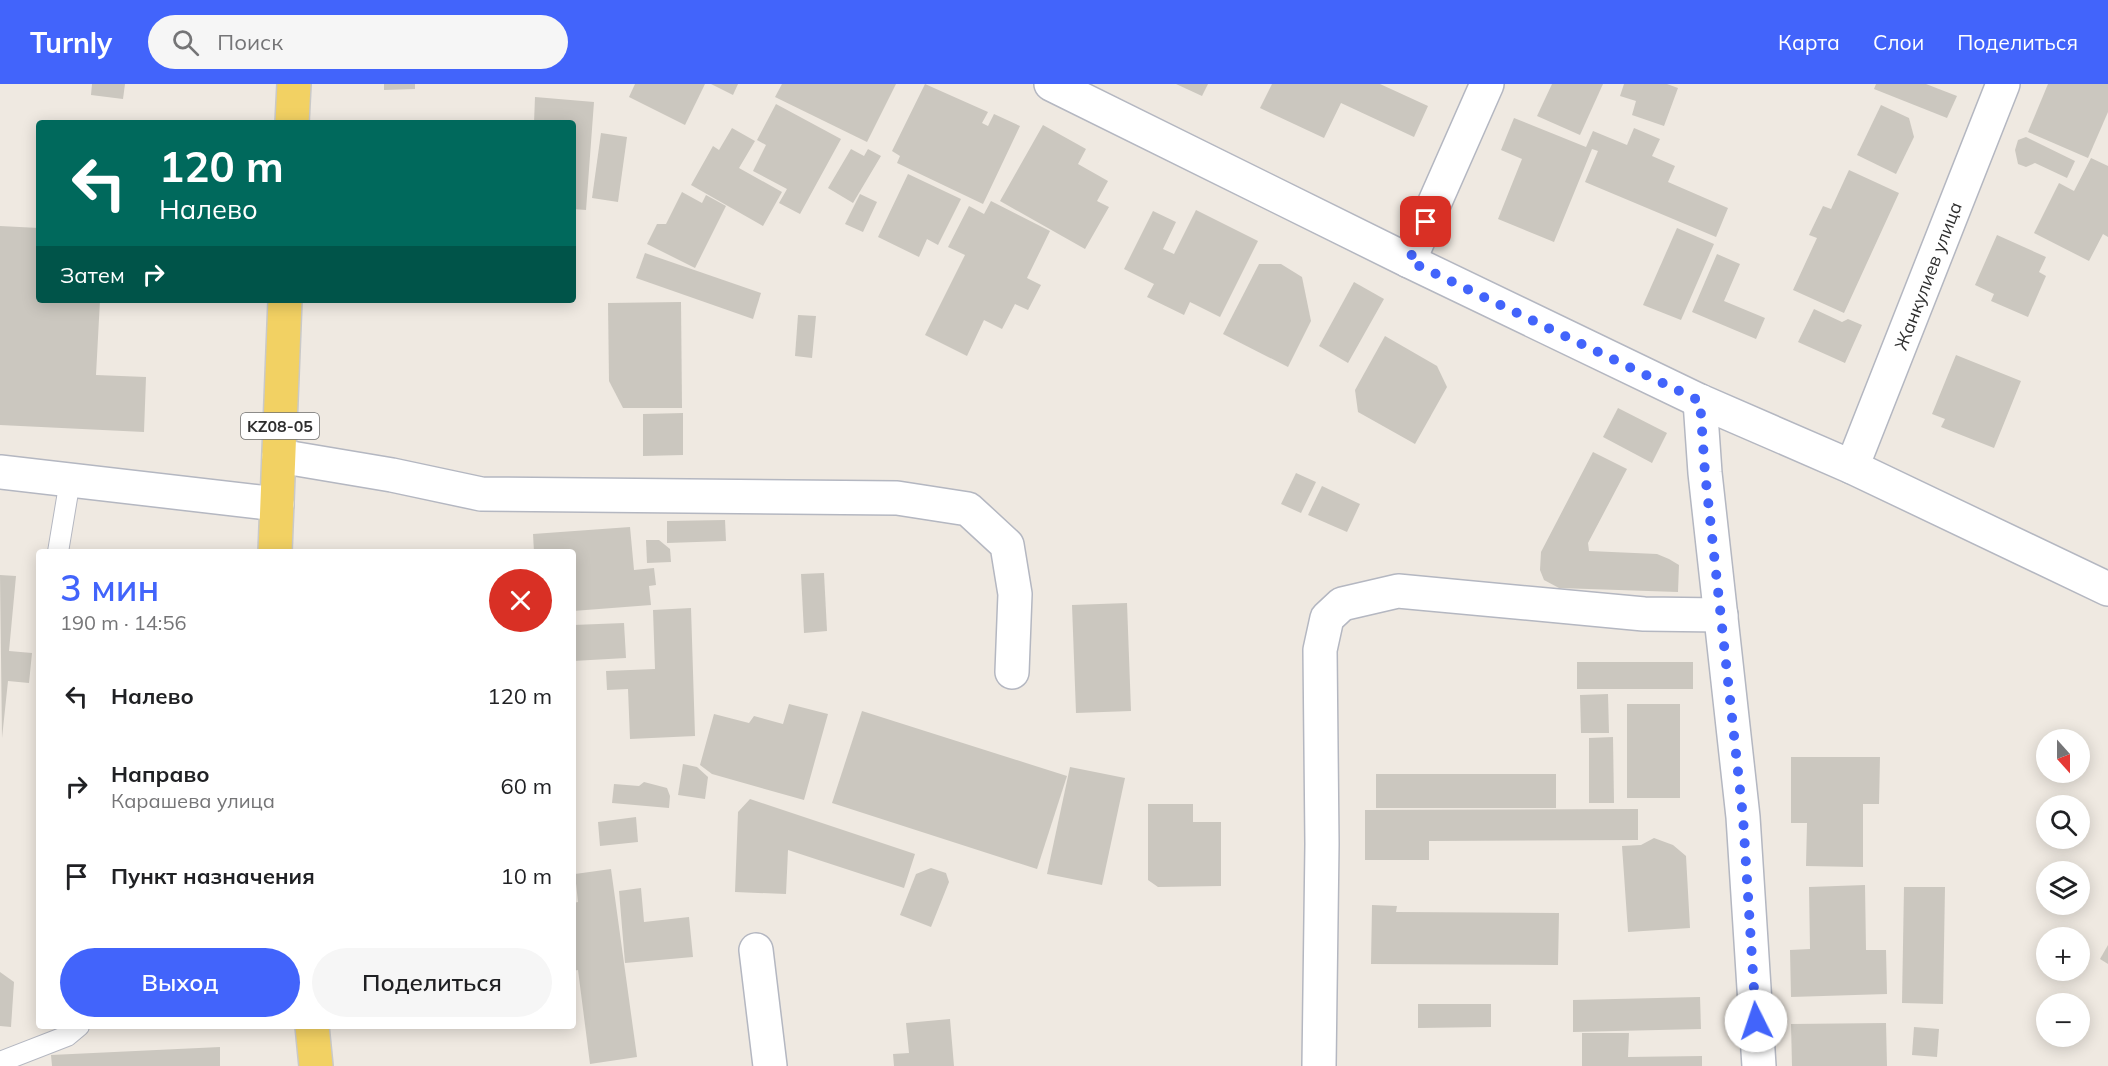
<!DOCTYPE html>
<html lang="ru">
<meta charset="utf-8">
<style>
:root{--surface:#fff;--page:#f6f6f6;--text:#202124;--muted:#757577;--accent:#4264fb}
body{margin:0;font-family:Mulish,sans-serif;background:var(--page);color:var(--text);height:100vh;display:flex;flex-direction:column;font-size:22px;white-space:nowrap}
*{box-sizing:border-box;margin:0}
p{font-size:20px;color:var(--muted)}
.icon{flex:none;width:33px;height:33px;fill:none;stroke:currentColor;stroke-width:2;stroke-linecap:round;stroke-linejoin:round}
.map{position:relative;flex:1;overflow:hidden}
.details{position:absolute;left:36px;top:465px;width:540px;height:480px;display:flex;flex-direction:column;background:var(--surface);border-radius:6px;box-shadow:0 3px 15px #0003}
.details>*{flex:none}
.top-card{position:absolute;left:36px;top:36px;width:540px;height:183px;border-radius:6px;box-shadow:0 3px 15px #0003;background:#00695c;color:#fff;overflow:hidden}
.needle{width:39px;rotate:159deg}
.tools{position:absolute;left:2036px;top:645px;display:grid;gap:12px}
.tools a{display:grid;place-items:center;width:54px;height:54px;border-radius:50%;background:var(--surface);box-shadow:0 3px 15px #0003;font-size:30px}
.pin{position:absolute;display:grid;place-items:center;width:51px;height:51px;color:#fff;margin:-26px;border-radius:12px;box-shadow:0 3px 9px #0006}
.me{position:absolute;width:66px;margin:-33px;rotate:356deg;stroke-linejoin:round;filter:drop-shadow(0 0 4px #0008)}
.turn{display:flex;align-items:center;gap:21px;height:126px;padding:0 24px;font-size:27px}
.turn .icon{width:78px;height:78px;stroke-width:2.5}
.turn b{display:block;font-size:42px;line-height:51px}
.then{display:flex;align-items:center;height:57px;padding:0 24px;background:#0003;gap:12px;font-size:22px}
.round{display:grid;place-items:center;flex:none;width:63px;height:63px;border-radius:32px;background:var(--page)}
.headline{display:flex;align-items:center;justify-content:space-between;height:102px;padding:0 24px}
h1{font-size:36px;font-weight:600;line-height:45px;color:var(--accent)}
.primary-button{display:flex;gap:12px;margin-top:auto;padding:12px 24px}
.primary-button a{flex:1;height:69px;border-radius:36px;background:var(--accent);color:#fff;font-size:24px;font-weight:600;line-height:69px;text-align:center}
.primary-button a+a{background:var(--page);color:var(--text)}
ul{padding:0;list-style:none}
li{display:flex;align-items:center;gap:18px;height:90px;padding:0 24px}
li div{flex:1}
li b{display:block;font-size:22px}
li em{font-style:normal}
header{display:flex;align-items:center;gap:36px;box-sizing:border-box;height:84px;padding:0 30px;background:var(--accent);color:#fff}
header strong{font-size:28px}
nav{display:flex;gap:33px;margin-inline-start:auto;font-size:21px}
.search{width:420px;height:54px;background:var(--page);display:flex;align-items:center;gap:15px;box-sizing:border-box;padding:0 21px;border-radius:33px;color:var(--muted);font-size:22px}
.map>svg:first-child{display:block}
.building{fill:#cbc7bf}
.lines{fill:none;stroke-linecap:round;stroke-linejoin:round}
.service-casing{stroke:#b4b7c1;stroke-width:22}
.minor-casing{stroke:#b4b7c1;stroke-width:36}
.primary-casing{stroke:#c9c9c9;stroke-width:36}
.service{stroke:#fff;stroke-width:20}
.minor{stroke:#fff;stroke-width:33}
.primary{stroke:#f2d163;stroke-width:33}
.route{stroke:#4264fb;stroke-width:10;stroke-dasharray:0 18}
.labels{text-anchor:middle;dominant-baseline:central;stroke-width:4.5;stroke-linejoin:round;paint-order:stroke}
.shield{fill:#fff;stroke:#6d6d6d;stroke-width:1.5}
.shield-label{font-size:16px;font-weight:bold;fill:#2e2e2e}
.street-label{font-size:18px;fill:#2e2e2e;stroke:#fff}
</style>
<header>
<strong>Turnly</strong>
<div class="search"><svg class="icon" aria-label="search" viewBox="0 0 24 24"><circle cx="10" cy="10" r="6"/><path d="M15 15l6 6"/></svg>Поиск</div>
<nav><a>Карта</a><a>Слои</a><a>Поделиться</a></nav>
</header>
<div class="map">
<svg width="2108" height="982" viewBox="0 0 2108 982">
<rect width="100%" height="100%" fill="#efe9e1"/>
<g class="building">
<path d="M92 0H125L123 15 91 11Z"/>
<path d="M384 0H415V5L384 6Z"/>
<path d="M635 0H705L685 41 629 13Z"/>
<path d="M711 0H738L733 11Z"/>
<path d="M782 0H896L867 58 775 13Z"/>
<path d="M925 0 988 28 982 39 988 42 994 30 1020 42 983 120 897 79 900 72 892 67Z"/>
<path d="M1176 0H1208L1202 12Z"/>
<path d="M1272 0H1380L1428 22 1414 53 1341 19 1324 54 1260 24Z"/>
<path d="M1552 0H1603L1580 51 1537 32Z"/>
<path d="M1624 0H1667L1678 4 1664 42 1632 31 1636 17 1620 12Z"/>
<path d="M1876 0H1926L1957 12 1947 34 1874 5Z"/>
<path d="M2048 0H2108V28L2088 74 2028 48Z"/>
<path d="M535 13 594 18 586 126 573 125V39H534Z"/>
<path d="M776 20 841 55 800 130 779 119 787 105 753 87 766 61 757 56Z"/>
<path d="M1881 21 1909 34 1914 53 1896 90 1857 71Z"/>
<path d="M1514 34 1586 63 1593 47 1627 61 1634 44 1660 55 1652 72 1675 82 1668 98 1728 124 1716 153 1585 98 1598 67 1592 65 1554 158 1498 135 1522 75 1501 66Z"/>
<path d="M1043 41 1086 65 1078 80 1108 97 1097 117 1109 123 1085 165 1000 117Z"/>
<path d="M732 44 755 57 739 84 782 108 763 142 691 101 713 62 719 66Z"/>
<path d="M601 49 627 53 618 118 592 114Z"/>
<path d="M2026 53 2075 77 2067 94 2035 79 2026 83 2018 80 2015 66 2018 56Z"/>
<path d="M851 65 864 72 868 65 881 72 853 119 828 104Z"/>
<path d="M2091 74 2108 82V153L2103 150 2089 177 2034 149 2059 99 2074 107Z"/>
<path d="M1849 86 1899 109 1844 229 1793 206 1817 154 1809 151 1823 122 1831 125Z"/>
<path d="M908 90 961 115 938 161 927 155 919 173 878 153Z"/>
<path d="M682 108 702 119 706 111 726 122 695 184 647 160 657 140H666Z"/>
<path d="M860 110 877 118 863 148 845 140Z"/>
<path d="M991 117 1050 147 1027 194 1041 201 1028 226 1015 220 1002 245 984 236 967 272 925 251 965 171 948 163 969 122 984 130Z"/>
<path d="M1196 126 1258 157 1220 233 1190 218 1184 231 1147 213 1154 200 1124 185 1153 127 1176 138 1163 165 1174 170Z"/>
<path d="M0 142 39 144V216H100L96 291 146 293 144 348 0 341Z"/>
<path d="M1677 144 1714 160 1681 236 1643 221Z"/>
<path d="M1997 151 2046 173 2039 188 2046 192 2028 233 1991 217 1994 210 1975 201Z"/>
<path d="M645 169 761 209 753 235 636 194Z"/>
<path d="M1717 170 1740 180 1724 217 1765 234 1756 255 1692 228Z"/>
<path d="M1259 180H1281L1302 193 1311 237 1288 283 1223 250Z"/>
<path d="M1354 198 1384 215 1348 279 1319 262Z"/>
<path d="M681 218 682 324H623L609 297 608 219Z"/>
<path d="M1814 225 1842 238 1848 235 1862 241 1845 279 1798 258Z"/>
<path d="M798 231 816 232 812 274 795 272Z"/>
<path d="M1385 252 1437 282 1447 303 1415 360 1358 328 1355 306Z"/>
<path d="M1956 271 2021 297 1994 364 1941 343 1945 335 1932 330Z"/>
<path d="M1618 324 1667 349 1652 379 1603 353Z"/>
<path d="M683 329V371L643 372V330Z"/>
<path d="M1593 368 1627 385 1588 459 1589 467 1657 470 1669 475 1679 481 1678 508 1559 504 1544 496 1540 486 1541 468Z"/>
<path d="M1296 389 1316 398 1301 429 1281 420Z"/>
<path d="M1322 402 1360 420 1347 448 1308 431Z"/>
<path d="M725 436 726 457 667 459V437Z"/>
<path d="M630 443 634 486 654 484 656 501 649 502 651 521 573 527V468H534L533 450Z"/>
<path d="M646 456H659L670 465 671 478 647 479Z"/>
<path d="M824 489 827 547 804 549 801 490Z"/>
<path d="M0 491 16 492 9 567 32 569 29 599 8 597 2 654Z"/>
<path d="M1127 519 1131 627 1076 629 1072 521Z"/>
<path d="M691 524 695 652 630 655 628 605 607 606 606 587 655 585 653 526Z"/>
<path d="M624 539 626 574 573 577V541Z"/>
<rect x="1577" y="578" width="116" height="27"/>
<path d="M1608 610 1609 649H1581L1580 611Z"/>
<path d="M789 620 828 630 804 716 712 690 700 681 714 630 749 639 754 632 783 640Z"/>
<rect x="1627" y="620" width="53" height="94"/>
<path d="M862 627 1067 692 1037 785 832 719Z"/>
<path d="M1613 653 1614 719H1589V654Z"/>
<path d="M1791 673H1880L1879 720H1863V783L1806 782 1807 739H1791Z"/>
<path d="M683 680 697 683 708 693 705 715 678 711Z"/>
<path d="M1070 683 1125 694 1102 801 1047 790Z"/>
<rect x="1376" y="690" width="180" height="34"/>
<path d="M644 698 667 704 670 712 669 724 612 719 614 700 639 702Z"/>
<path d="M750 715 915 770 904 804 788 766 786 810 735 808 738 728Z"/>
<path d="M1148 720H1193V738H1221V802L1158 803 1148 796Z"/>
<path d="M1638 725V756L1429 757V776H1365V726Z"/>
<path d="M636 733 638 758 600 762 598 738Z"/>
<path d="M1654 754 1673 761 1686 772 1690 844 1628 848 1622 762 1641 761Z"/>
<path d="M931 784 946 789 949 798 931 843 900 831 916 790Z"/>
<path d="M611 785 637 973 590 980 578 886 573 887V819L578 818 575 790Z"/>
<path d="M1865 801 1866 866H1886L1887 910 1791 913 1790 866 1810 865 1809 803Z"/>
<path d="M1904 803H1945L1943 920 1902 919Z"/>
<path d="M641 804 644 838 689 833 693 873 625 879 619 807Z"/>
<path d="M1372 821 1397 822 1396 828 1559 829 1558 881 1371 880Z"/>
<path d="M2108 861V880L2100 875Z"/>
<path d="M0 888 14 898 11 943 0 942Z"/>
<path d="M1700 913 1701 945 1573 948V916Z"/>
<path d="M1418 920H1491V943L1418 944Z"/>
<path d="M950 935 954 982H894L893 970 909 969 906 939Z"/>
<path d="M1886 939 1887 982H1792L1791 940Z"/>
<path d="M1914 943 1939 945 1937 973 1912 971Z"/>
<path d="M1582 949H1629L1628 973 1702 972V982H1582Z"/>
<path d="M220 963V982H52L51 971Z"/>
</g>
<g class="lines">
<g class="service-casing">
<g id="service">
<path d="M58 468 70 396"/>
<path d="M0 978 67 952 79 942"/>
</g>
</g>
<g class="minor-casing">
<g id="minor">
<path d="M1051 0 1409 177 1700 317 1852 383 2108 505"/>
<path d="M1409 177 1487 0"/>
<path d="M1700 317 1705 389 1743 733 1759 982"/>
<path d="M279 372 392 391 481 410 897 414 968 425 1007 461 1015 510 1012 588"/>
<path d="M1852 383 2003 0"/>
<path d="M0 388 277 420"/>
<path d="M756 866 770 982"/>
<path d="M1319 982 1322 760 1320 566 1327 534 1342 520 1398 507 1644 530 1721 531"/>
</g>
</g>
<g class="primary-casing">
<g id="primary">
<path d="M292 39 294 0"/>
<path d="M275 468 285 216"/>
<path d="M312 942 316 982"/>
</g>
</g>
<use href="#service" class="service"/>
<use href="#minor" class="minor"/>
<use href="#primary" class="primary"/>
</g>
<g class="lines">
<path class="route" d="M1426 138 1409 177 1700 317 1705 389 1743 733 1756 937"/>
</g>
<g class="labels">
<rect class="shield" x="241" y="329" width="78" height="26" rx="4.5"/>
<g class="shield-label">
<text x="280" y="342">KZ08-05</text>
</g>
<g class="street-label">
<text transform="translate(1928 192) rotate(-69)">Жанкулиев улица</text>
</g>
</g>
</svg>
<div class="tools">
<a><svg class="needle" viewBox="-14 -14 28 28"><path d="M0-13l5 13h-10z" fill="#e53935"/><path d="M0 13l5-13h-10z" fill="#757577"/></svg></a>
<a><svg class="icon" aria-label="search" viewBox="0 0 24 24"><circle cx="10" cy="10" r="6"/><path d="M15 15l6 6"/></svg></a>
<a><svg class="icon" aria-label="layers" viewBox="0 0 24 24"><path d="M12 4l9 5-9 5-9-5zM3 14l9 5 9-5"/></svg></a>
<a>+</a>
<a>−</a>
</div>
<div class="pin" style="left:1426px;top:138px;background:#d93025"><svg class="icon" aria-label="arrive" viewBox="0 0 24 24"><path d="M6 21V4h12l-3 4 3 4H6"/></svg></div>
<svg class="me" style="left:1756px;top:937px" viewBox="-20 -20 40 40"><circle r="19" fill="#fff"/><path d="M0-13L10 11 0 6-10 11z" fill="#4264fb"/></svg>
<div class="top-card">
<div class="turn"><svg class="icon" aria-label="left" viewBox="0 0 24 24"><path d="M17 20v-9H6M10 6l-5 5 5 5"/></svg><div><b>120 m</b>Налево</div></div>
<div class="then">Затем<svg class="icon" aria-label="right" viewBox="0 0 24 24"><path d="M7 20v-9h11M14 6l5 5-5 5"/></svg></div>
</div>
<section class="details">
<div class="headline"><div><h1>3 мин</h1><p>190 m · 14:56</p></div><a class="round" style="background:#d93025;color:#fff"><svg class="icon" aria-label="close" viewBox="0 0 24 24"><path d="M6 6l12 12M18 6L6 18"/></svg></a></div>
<ul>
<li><svg class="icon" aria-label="left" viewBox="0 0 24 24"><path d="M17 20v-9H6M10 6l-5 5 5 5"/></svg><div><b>Налево</b></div><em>120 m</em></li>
<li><svg class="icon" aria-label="right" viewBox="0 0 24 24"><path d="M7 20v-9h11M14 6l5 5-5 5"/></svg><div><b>Направо</b><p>Карашева улица</p></div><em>60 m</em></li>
<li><svg class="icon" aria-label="arrive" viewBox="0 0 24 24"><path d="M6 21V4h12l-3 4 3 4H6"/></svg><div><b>Пункт назначения</b></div><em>10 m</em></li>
</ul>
<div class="primary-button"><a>Выход</a><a>Поделиться</a></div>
</section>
</div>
